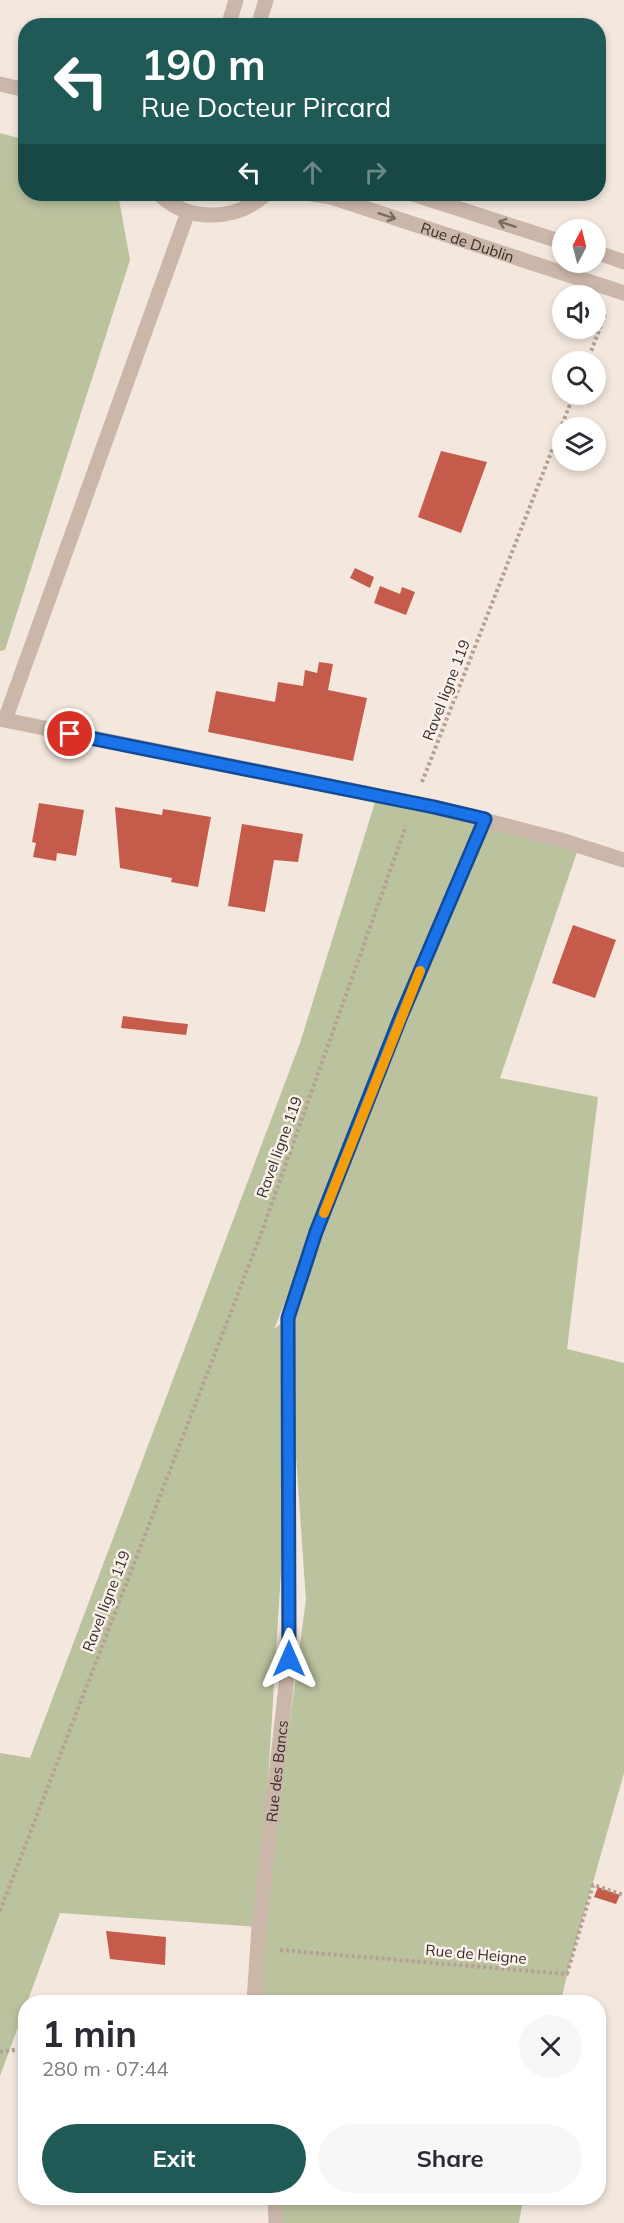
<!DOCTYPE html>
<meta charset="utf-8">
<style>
:root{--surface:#fff;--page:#f7f7f7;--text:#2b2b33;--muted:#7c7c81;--accent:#1f5a57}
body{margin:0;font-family:Mulish,sans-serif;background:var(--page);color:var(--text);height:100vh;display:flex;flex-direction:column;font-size:22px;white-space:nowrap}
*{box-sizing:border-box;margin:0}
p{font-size:20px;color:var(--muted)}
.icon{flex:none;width:33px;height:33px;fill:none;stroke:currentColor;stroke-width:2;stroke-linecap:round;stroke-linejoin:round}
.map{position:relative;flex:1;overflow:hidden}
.drawer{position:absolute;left:18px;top:1995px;width:588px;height:210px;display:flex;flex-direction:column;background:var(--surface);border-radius:24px;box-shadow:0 3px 9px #0003}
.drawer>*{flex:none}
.top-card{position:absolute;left:18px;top:18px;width:588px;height:183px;border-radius:24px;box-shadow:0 3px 9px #0003;background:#1f5a57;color:#fff;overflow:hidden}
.needle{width:39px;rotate:7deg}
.fabs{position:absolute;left:552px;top:219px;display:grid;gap:12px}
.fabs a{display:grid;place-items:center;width:54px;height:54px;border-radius:50%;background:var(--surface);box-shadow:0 3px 9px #0003;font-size:30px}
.pin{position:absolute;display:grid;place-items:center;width:51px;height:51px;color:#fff;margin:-26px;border:3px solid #fff;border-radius:50%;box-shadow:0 2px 6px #0007}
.me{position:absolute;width:66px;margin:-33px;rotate:0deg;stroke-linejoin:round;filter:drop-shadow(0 0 4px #0008)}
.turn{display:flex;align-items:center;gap:21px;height:126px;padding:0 24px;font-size:27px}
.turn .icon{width:78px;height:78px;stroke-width:2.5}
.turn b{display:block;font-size:42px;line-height:51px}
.lanes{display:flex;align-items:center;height:57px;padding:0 24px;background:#0003;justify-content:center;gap:30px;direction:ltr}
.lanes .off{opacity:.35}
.round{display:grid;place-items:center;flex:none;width:63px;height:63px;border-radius:32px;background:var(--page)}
.head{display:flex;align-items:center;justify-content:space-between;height:102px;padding:0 24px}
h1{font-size:36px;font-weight:700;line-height:45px}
.button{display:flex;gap:12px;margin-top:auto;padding:12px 24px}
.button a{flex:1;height:69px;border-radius:36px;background:var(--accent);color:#fff;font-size:24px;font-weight:700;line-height:69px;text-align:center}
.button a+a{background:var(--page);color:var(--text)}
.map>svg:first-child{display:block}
.green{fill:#bac29e;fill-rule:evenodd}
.building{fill:#c55b4a}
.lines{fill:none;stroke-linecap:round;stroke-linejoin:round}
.path{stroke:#b79f94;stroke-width:4;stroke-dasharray:3 3;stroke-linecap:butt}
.street{stroke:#cbb6aa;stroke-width:15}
.oneway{stroke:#7a6b64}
.route-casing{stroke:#114b97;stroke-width:15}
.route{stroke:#1a73e8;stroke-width:10}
.slow{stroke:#f59e0b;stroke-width:10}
.labels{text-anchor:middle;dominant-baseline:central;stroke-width:5;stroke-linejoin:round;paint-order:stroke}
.street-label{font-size:15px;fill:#382d2a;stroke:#faf1eb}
</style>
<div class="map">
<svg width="624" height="2223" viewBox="0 0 624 2223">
<rect width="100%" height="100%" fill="#f3e7de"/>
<g class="green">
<path d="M0 133 25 140 26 194H118L130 260 5 650 0 651Z"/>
<path d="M377 796 579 846 500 1078 598 1097 567 1349 624 1363V1773L567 1974 561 2002H254L259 1948 306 1600 289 1356 288 1458 259 1927 60 1913 0 2076V1753L30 1758 300 1043ZM414 990 317 1232 288 1318 274 1329Z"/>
<path d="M276 2198H523L519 2223H278Z"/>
</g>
<g class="building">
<path d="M441 451 487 462 461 533 418 517Z"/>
<path d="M355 568 374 577 370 588 350 578Z"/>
<path d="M380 586 400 594 402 587 415 592 406 615 374 603Z"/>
<path d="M319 662 333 664 328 690 367 698 353 761 208 732 216 691 275 702 278 682 303 686 305 670 317 673Z"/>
<path d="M39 803 84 810 76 856 57 853 56 861 33 857 36 843 32 842Z"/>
<path d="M115 807 162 815 163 809 211 817 198 887 171 882 172 878 120 868Z"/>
<path d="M242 824 303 834 298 862 274 860 265 912 228 906Z"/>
<path d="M573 925 616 940 595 998 552 983Z"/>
<path d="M123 1016 168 1022 188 1024 186 1035 121 1028Z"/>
<path d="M598 1887 620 1895 616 1904 594 1897Z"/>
<path d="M106 1931 166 1937 165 1965 110 1959Z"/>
</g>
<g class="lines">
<g class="path">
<path d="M587 362 606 312"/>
<path d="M422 782 574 394"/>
<path d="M0 1911 261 1234 406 826"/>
<path d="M280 1950 567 1974 593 1885 624 1895"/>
<path d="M0 2052 26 2048"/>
</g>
<g class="street">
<path d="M228 26 236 0"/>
<path d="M258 26 266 0"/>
<path d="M0 84 26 90"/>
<path d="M159 194C189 223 236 221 266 194"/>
<path id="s1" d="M311 194 331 197 624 293"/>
<path d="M413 194 562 242"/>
<path d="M596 252 624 262"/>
<path d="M0 719 434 807 561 840 624 860"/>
<path d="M5 720 188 212"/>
<path id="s2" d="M254 2002 259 1927 289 1659 288 1318 317 1232 401 1016 485 819"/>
<path d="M275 2198 276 2223"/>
</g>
</g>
<defs><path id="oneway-shaft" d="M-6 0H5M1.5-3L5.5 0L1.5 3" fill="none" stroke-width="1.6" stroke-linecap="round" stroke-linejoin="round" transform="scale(1.5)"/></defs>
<g class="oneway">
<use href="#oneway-shaft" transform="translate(387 216) rotate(18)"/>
<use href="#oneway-shaft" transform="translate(507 224) rotate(-162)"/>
</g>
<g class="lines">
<g class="route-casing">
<path id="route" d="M70 734 434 807 485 819 401 1016 316 1232 288 1318 289 1659"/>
</g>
<use href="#route" class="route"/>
<path class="slow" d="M324 1213 420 971"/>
</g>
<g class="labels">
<g class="street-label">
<text stroke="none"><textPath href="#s1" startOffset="164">Rue de Dublin</textPath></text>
<text transform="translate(446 690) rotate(-69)">Ravel ligne 119</text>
<text transform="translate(279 1147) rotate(-70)">Ravel ligne 119</text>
<text transform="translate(106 1601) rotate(-69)">Ravel ligne 119</text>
<text stroke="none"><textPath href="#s2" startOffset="232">Rue des Bancs</textPath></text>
<text transform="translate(476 1954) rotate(5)">Rue de Heigne</text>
</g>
</g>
</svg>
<div class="fabs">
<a><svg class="needle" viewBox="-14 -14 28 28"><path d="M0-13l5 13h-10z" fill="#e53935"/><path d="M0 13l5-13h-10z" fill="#7c7c81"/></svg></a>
<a><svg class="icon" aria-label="sound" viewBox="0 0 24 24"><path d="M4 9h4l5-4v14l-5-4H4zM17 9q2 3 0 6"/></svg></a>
<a><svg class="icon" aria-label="search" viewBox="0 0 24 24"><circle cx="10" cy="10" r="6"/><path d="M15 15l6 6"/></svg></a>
<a><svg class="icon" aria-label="layers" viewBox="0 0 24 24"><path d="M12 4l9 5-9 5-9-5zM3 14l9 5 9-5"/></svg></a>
</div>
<div class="pin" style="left:70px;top:734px;background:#d93025"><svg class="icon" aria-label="arrive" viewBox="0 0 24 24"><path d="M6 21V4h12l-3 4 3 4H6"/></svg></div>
<svg class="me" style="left:289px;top:1659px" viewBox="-20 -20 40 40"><path d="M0-17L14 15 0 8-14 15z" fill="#1a73e8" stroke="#fff" stroke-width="4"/></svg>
<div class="top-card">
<div class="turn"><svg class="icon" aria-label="left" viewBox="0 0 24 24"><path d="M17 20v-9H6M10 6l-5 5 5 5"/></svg><div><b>190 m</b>Rue Docteur Pircard</div></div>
<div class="lanes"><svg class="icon" aria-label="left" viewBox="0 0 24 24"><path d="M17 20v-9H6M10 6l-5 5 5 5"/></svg><svg class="icon off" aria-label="ahead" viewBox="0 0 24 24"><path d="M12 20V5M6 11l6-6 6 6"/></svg><svg class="icon off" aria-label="right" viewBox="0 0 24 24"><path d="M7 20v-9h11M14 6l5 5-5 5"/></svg></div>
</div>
<section class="drawer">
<div class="head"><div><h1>1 min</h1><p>280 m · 07:44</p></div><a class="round"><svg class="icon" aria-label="close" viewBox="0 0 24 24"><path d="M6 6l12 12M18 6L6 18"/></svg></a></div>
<div class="button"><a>Exit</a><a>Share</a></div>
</section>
</div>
